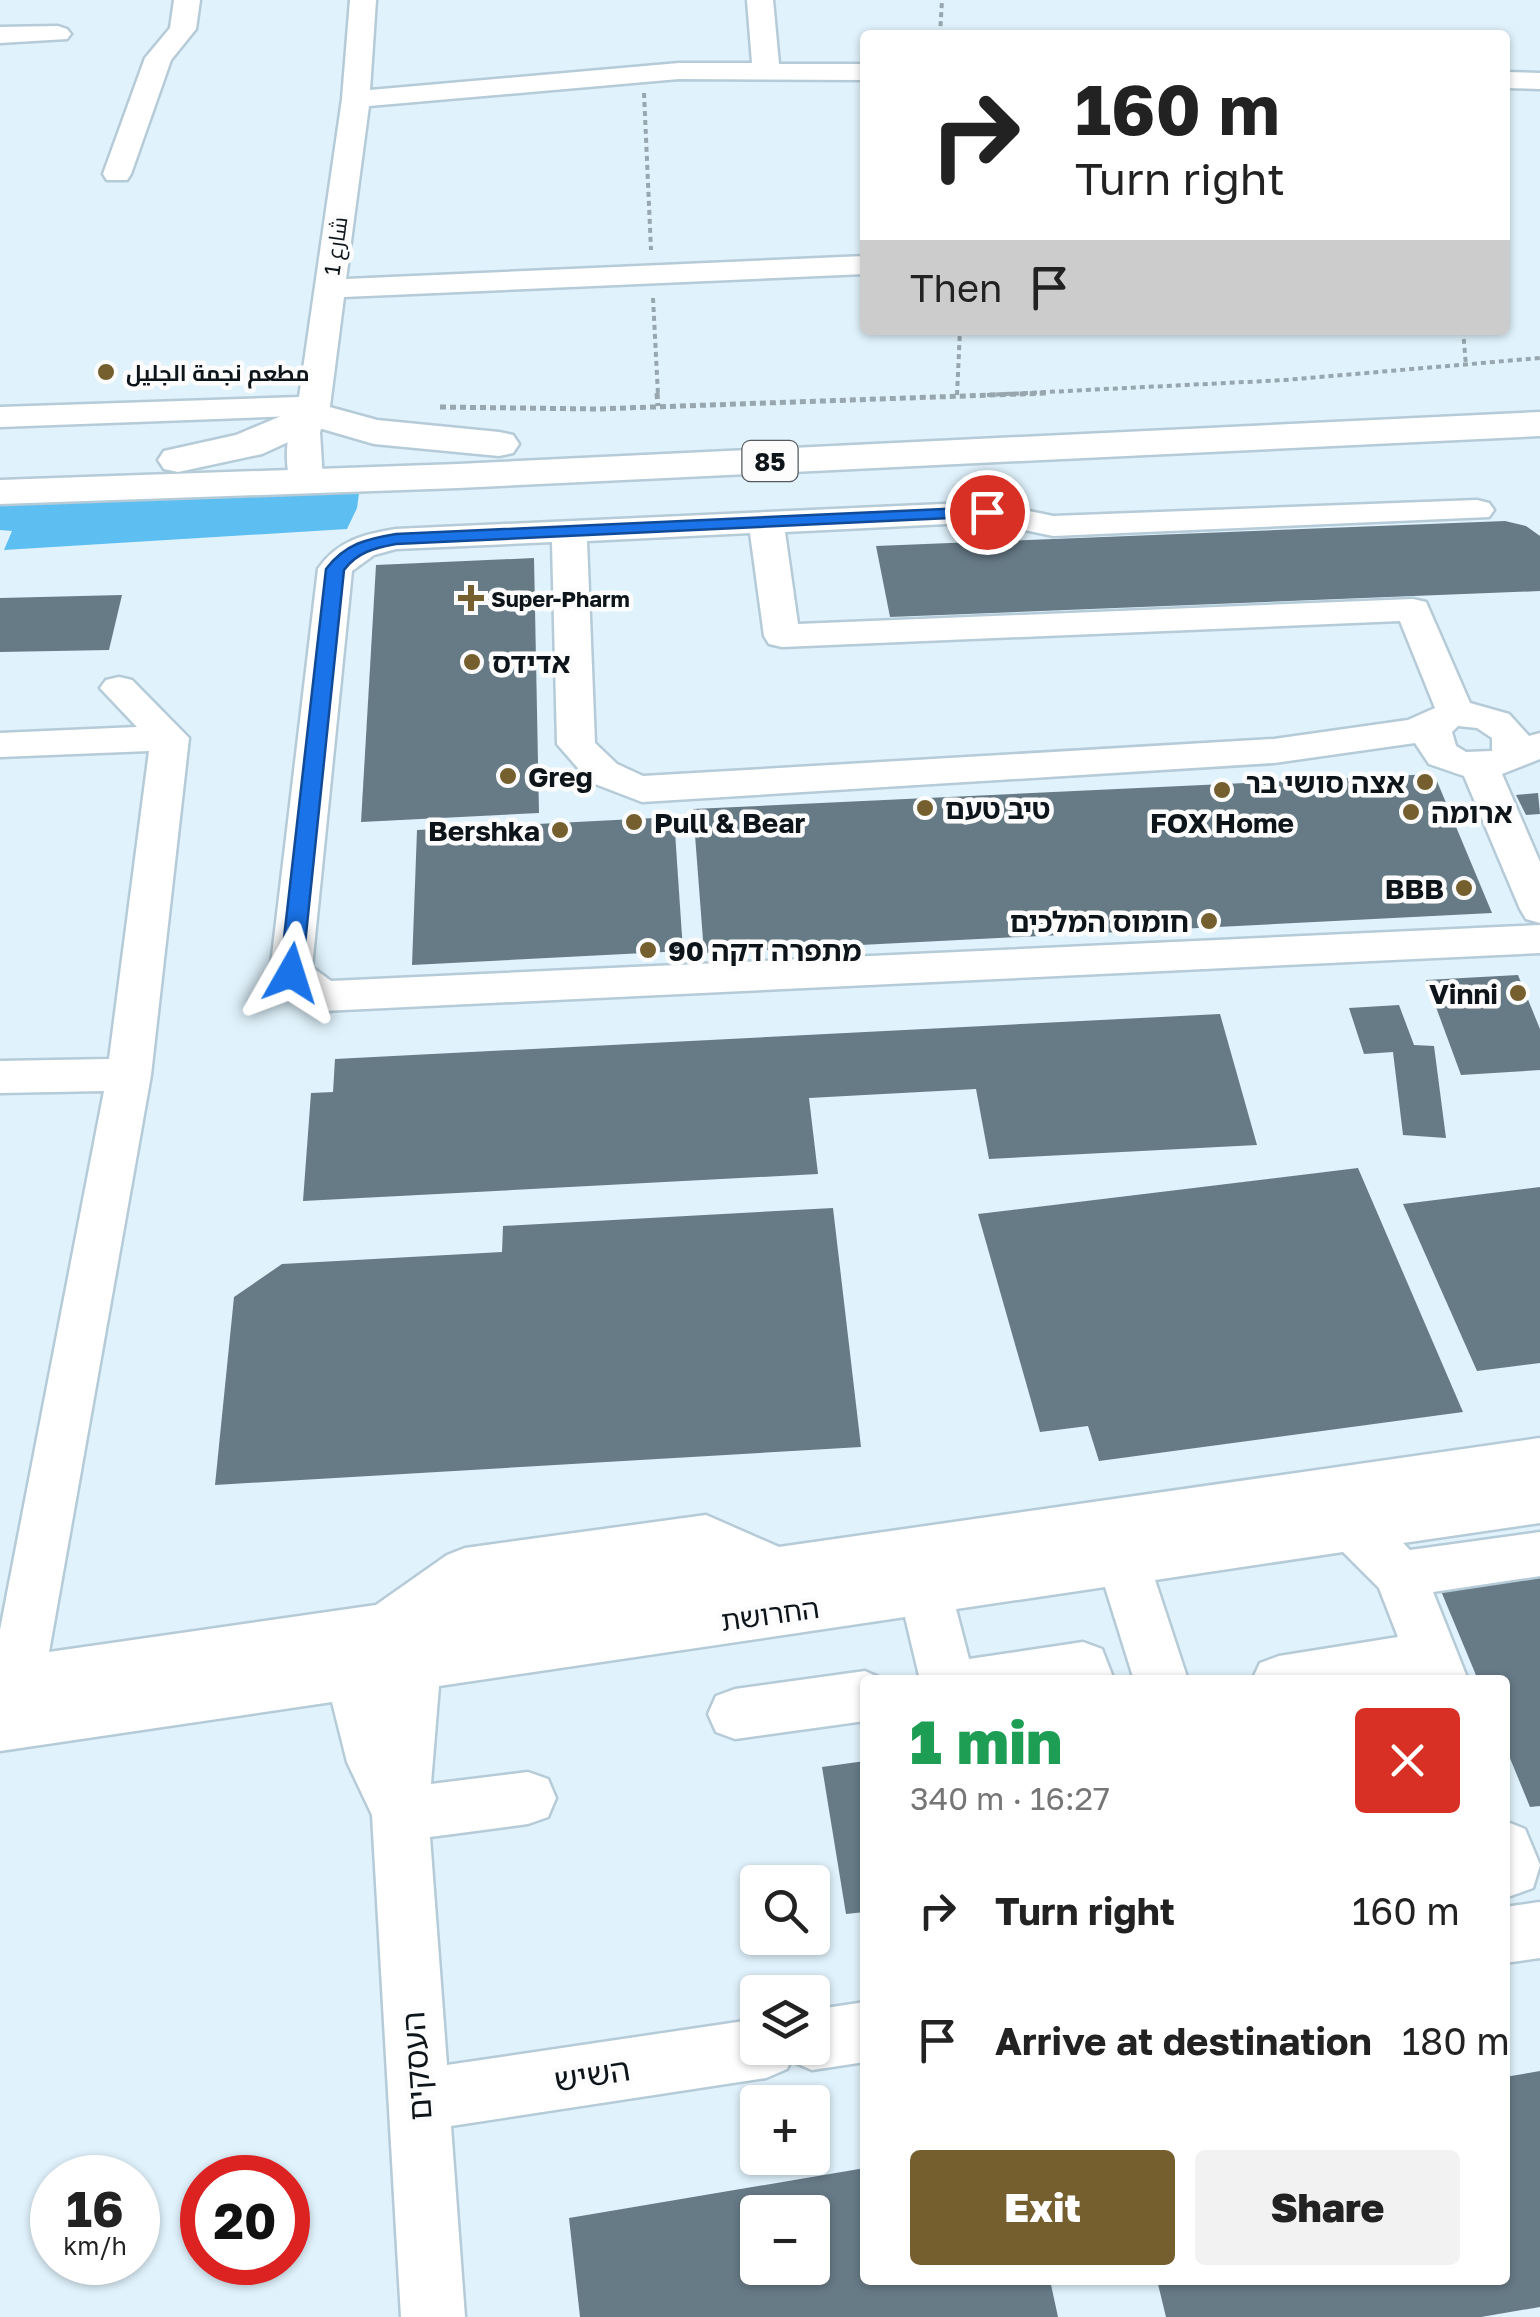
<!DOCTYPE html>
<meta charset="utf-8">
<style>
:root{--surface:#fff;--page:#f2f2f2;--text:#222;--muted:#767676;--accent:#765f2f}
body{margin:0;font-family:"Golos Text",Cairo,"Noto Sans Hebrew",sans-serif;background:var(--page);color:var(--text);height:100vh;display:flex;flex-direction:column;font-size:38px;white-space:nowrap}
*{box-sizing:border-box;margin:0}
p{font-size:32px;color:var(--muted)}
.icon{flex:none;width:55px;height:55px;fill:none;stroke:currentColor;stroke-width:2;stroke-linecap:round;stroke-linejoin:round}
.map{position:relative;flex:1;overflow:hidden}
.details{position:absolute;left:860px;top:1675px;width:650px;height:610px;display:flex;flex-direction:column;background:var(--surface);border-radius:10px;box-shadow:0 2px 8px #0004}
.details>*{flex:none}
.hud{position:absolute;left:860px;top:30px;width:650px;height:305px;border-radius:10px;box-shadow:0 2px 8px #0004;background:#fff;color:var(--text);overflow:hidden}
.controls{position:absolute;left:740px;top:1865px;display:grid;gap:20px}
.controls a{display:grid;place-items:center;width:90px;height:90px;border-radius:10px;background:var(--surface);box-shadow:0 2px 8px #0004;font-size:50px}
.speed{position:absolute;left:30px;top:2155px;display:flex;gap:20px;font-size:50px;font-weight:700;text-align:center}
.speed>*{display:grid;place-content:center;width:130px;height:130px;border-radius:50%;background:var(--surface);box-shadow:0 2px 8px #0004;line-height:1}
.speed small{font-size:25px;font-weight:400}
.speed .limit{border:15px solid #d22;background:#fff;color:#111}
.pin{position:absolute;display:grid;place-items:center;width:85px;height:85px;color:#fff;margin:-42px;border:5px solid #fff;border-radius:50%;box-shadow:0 2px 10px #0007}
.me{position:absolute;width:110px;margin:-55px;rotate:6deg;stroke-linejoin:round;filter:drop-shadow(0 0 8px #0008)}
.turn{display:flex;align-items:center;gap:35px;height:210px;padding:0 50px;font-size:45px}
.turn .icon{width:130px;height:130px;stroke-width:2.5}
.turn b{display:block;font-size:70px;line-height:85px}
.then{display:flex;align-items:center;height:95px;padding:0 50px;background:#0003;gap:20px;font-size:38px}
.round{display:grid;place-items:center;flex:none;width:105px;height:105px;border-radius:10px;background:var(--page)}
.headline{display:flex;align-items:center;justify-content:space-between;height:170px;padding:0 50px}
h1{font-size:60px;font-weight:800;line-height:75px;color:#1e9e55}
.button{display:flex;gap:20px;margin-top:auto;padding:20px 50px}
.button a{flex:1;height:115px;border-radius:10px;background:var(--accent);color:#fff;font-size:40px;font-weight:800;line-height:115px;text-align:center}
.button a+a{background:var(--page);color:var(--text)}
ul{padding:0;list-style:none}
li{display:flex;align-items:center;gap:30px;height:130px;padding:0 50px}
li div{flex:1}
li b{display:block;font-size:38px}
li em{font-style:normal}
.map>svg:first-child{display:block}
.forest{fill:#5dbff1}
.building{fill:#677b87;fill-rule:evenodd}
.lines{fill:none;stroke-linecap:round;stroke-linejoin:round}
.minor-casing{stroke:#b5cbd7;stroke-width:5}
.highway-casing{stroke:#b5cbd7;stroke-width:5}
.path-far1{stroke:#98a6ae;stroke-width:4;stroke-dasharray:5 4;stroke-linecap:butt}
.path{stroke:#98a6ae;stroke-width:5;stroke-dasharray:6 4;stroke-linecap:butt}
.minor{fill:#fff;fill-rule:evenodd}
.highway{fill:#fff;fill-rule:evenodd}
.route{fill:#1a73e8;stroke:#114b97;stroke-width:2.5}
.poi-dot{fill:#765f2f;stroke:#fcfcfc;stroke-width:4}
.labels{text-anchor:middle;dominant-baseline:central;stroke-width:9;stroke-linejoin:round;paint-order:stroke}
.far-street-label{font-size:22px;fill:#0e151a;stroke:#fcfcfc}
.far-poi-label{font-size:22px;font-weight:bold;fill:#0e151a;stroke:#fcfcfc;text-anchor:start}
.shield{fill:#fcfcfc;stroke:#555a5e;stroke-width:2.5}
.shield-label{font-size:25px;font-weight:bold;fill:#0e151a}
.poi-label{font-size:28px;font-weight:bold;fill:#0e151a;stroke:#fcfcfc;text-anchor:start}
.street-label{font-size:28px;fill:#0e151a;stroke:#fcfcfc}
.near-street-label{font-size:32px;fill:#0e151a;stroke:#fcfcfc}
</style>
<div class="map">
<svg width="1540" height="2317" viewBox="0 0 1540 2317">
<rect width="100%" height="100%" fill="#e0f2fc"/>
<path class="forest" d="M360 486 357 508 347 529 4 550 12 531 0 530V500Z"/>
<g class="building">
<path d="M1505 521 1526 526 1540 536V591L890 617 876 546Z"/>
<path d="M534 558 539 813 361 822 376 565Z"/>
<path d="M122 595 109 650 0 652V598Z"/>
<path d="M1434 774 1492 913 704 953 693 809Z"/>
<path d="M1538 793 1540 814 1526 815 1516 795Z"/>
<path d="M674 817 683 951 412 965 417 830Z"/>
<path d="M1518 975 1540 1029V1070L1461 1075 1426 980Z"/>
<path d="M1399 1005 1414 1045 1434 1046 1446 1138 1403 1135 1393 1052 1364 1054 1349 1008Z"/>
<path d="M1220 1014 1257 1145 989 1159 976 1089 809 1098 818 1174 303 1201 311 1093 333 1092 335 1059Z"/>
<path d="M1358 1168 1463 1412 1099 1461 1088 1426 1040 1432 978 1214Z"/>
<path d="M1540 1187V1363L1477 1371 1403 1204Z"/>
<path d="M833 1208 861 1447 215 1485 234 1297 282 1264 502 1252 503 1226Z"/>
<path d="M1540 1576V1806L1530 1807 1505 1746V1680H1478L1441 1591Z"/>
<path d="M865 1761V1912L846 1914 822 1767Z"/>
<path d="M1540 2071V2307L1481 2317H1166L1157 2280H1505V2077Z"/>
<path d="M865 2168V2280H1050L1058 2317H580L569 2218ZM758 2212H812V2268H758Z"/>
</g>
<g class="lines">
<g class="minor-casing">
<g id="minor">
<path d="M174 0H200L196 29 171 60 131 174 127 180H107L103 174 145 58 170 28Z"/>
<path d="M350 0H376L370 90 679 63H752L747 0H773L779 64H865V80L679 79 369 106 346 279 865 256V274L344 297 330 406 320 432 323 481 318 488H294C283 470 286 436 294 416L0 427V407L299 397 342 99Z"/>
<path d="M58 26 67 29 71 34 67 39 0 43V27Z"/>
<path d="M1505 72 1540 73V89L1505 88Z"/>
<path d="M1477 500 1489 503 1494 510 1489 517 1053 536 987 522 785 532 798 624 1413 599 1426 602 1470 703 1509 714 1529 736 1540 733V759L1502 774 1540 862V923L1526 919 1520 909 1464 776 1429 764 1415 743 1274 763 642 802 590 782 557 744 552 542 396 549 374 555 352 571 312 967 331 981 1540 925V953L323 1011C303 1005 281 991 270 973L318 569C337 541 364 534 396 529L987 502 1053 516ZM750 533 764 636 769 644 782 647 1400 621 1435 708 1408 720 1274 739 643 776 617 764 595 743 587 541ZM1458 726 1477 728 1492 738V751L1466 752 1456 746 1452 732Z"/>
<path d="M119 677 132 680 189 738 151 1075 49 1652 376 1605 447 1555 465 1548 706 1515 779 1547 1540 1438V1523L1403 1543 1410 1550 1540 1532V1576L1433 1592 1468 1680H1252L1260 1663 1279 1656 1398 1637 1379 1588 1343 1552 1155 1580 1188 1680H1134L1105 1587 956 1609 969 1659 1083 1642 1102 1649 1114 1680H920L905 1617 439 1686 431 1784 528 1772 548 1779 556 1798 548 1817 528 1824 430 1837 447 2065 758 2019V2048H812V2010L865 2002V2062L812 2070 791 2061 787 2069 766 2078 451 2126 465 2317H401L372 1815 347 1762 332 1702 0 1751V1630L104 1091 0 1093V1061L109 1059 149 751 0 757V733L137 727 100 688 106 680Z"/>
<path d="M865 1671 885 1680H865V1721L735 1739 716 1732 708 1714 716 1696 735 1689Z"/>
<path d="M1505 1821 1525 1829 1540 1865 1533 1888 1505 1898Z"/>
<path d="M1540 1902V1958L1505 1963V1907Z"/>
</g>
</g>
<g class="highway-casing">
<g id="highway">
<path d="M326 406 377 420 499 432 513 435 519 444 513 453 499 456 374 444 319 428 262 454 178 472 164 469 158 460 164 451 236 435 293 411Z"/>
<path d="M1540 412V436L458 488 0 504V480L458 464Z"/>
</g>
</g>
<g class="path-far1">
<path d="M940 35 942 0"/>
<path d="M644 93 651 250"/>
<path d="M653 298 658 395"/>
<path d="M1463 330 1466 366"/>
<path d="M957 395 960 330"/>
<path d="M987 395 1285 380 1540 358"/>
</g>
<g class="path">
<path d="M657 393 658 406"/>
<path d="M440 407 597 409 1048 393"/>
</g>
<use href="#minor" class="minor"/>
<use href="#highway" class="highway"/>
</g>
<path class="route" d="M987 507 996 512 993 516 396 544C375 548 357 552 344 570L302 973 298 978H284L280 973 326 569C345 544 366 539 396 534Z"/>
<g class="poi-dot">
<circle cx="106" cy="372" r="10"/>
<path d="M466 583h10v10h10v10h-10v10h-10v-10h-10v-10h10z"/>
<circle cx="472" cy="662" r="10"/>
<circle cx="508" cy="776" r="10"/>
<circle cx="1425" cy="782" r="10"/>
<circle cx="1222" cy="790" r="10"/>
<circle cx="925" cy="808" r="10"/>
<circle cx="1411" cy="812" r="10"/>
<circle cx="634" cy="822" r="10"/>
<circle cx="560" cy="830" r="10"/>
<circle cx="1464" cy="888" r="10"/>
<circle cx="1209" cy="921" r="10"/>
<circle cx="648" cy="950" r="10"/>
<circle cx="1518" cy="993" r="10"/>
</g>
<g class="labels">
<g class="far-street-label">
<text transform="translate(335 246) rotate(-82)">شارع 1</text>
</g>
<g class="far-poi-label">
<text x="126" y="372">مطعم نجمة الجليل</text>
<text x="491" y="598">Super-Pharm</text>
</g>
<rect class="shield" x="742.5" y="441" width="55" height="40" rx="8"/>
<g class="shield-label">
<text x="770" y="461">85</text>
</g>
<g class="poi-label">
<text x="492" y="662">אדידס</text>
<text x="528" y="776">Greg</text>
<text x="1405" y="782" text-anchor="end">אצה סושי בר</text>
<text x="945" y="808">טיב טעם</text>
<text x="1431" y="812">ארומה</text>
<text x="654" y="822">Pull &amp; Bear</text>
<text x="1222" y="822" text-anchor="middle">FOX Home</text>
<text x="540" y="830" text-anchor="end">Bershka</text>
<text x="1444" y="888" text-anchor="end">BBB</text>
<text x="1189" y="921" text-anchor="end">חומוס המלכים</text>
<text x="668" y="950">מתפרה דקה 90</text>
<text x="1498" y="993" text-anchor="end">Vinni</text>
</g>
<g class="street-label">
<text transform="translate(770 1614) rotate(-8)">החרושת</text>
</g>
<g class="near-street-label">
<text transform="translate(416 2066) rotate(-94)">העסקים</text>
<text transform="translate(592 2074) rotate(-9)">השיש</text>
</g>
</g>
</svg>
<div class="controls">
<a><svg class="icon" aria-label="search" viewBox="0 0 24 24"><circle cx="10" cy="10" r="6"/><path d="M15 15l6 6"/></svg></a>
<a><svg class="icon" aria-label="layers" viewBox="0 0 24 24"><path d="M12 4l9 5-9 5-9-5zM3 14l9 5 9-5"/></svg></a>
<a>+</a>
<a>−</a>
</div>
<div class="speed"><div>16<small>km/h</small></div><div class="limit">20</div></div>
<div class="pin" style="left:987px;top:512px;background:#d93025"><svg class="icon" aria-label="arrive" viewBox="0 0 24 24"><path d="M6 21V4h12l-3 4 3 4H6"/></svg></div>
<svg class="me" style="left:291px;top:973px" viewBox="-20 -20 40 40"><path d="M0-17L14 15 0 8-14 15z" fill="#1a73e8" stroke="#fff" stroke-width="4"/></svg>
<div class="hud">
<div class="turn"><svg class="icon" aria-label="right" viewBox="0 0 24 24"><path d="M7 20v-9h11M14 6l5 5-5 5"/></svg><div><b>160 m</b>Turn right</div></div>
<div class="then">Then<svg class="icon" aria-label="arrive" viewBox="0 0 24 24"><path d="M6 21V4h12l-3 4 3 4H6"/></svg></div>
</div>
<section class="details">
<div class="headline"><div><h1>1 min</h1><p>340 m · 16:27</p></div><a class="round" style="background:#d93025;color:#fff"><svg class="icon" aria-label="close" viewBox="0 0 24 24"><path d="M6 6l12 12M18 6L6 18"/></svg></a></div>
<ul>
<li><svg class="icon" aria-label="right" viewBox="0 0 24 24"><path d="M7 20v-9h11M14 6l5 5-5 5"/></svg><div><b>Turn right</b></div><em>160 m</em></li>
<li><svg class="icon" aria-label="arrive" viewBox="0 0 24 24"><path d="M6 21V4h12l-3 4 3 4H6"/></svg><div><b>Arrive at destination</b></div><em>180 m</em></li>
</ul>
<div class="button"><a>Exit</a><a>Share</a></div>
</section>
</div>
